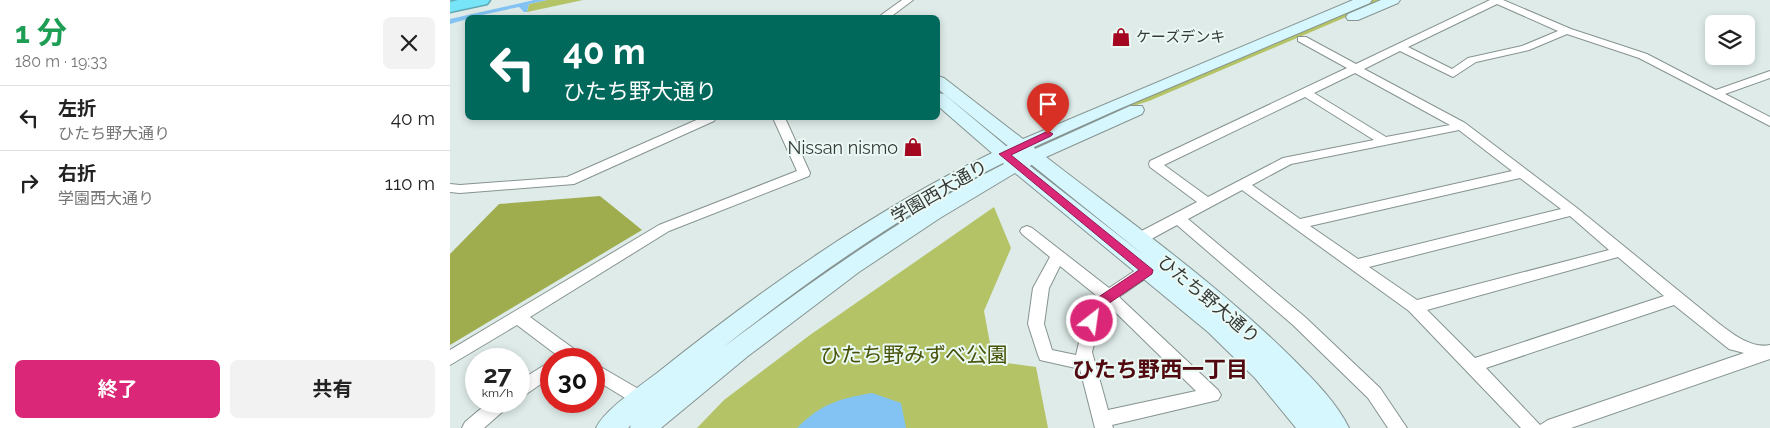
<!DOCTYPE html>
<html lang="ja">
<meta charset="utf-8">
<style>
:root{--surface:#fff;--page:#f2f2f2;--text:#222;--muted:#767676;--line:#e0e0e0;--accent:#db2777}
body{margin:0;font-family:Raleway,"Noto Sans JP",sans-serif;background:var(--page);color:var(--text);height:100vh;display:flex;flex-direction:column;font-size:19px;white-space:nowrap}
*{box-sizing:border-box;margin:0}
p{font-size:16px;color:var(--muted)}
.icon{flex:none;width:28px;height:28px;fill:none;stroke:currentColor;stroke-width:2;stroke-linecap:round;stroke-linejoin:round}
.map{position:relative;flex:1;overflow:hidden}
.side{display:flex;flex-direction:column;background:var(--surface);width:450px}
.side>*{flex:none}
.hud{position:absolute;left:15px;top:15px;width:475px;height:105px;border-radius:8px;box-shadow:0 2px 8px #0003;background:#00695c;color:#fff;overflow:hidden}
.controls{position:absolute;left:1255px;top:15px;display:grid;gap:10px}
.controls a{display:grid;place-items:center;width:50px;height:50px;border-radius:8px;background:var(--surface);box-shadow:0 2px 8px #0003;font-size:25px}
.speed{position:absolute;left:15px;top:348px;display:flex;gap:10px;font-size:25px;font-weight:700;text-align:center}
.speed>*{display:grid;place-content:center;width:65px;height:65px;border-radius:50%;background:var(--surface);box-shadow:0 2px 8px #0003;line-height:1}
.speed small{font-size:12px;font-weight:400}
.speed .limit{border:8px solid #d22;background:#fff;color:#111}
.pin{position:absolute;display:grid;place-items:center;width:42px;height:42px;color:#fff;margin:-51px -21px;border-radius:50% 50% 50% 0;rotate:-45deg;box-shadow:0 0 5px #0007}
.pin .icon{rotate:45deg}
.me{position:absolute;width:55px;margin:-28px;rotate:30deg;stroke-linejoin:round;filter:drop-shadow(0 0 4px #0008)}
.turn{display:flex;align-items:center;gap:18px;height:105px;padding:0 15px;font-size:22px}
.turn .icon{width:65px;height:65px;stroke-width:2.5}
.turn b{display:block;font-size:35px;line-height:42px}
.round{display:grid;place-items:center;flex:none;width:52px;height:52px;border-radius:8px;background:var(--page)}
.head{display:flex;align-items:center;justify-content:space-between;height:85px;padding:0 15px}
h1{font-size:30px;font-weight:700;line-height:38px;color:#1e9e55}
.cta{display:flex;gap:10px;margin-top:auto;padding:10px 15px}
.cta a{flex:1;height:58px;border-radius:8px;background:var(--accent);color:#fff;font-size:20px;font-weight:700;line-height:58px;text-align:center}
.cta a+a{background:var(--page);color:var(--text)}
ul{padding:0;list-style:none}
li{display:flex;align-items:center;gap:15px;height:65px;padding:0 15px;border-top:1px solid var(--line)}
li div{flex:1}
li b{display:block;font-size:19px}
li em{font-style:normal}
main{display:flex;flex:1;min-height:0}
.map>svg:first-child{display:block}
.green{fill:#b4c365}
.forest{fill:#9fad4f}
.water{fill:#82c3f4}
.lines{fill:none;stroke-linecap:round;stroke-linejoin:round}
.street-casing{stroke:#869390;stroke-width:2}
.secondary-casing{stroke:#869390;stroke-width:2}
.highway-casing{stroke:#60a8b4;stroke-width:3}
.street{fill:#fff;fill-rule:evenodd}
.secondary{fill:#d6f7fd;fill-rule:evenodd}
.highway{fill:#77e4f7;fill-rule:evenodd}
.route{fill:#db2777;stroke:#8e194d}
.labels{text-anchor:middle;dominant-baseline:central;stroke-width:4;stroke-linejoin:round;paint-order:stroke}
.far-poi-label{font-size:15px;fill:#353a39;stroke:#ebf9f5;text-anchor:start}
.poi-label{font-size:18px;fill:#353a39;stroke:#ebf9f5;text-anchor:end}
.street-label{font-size:18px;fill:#353a39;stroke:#ebf9f5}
.near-park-label{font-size:21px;fill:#495209;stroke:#ebf9f5}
.near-neighbourhood-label{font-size:22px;font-weight:bold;fill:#510b10;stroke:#ebf9f5}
</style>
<main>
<section class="side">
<div class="head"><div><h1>1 分</h1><p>180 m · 19:33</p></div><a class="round"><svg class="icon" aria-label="close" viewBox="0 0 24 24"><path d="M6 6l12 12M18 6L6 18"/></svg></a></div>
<ul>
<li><svg class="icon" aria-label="left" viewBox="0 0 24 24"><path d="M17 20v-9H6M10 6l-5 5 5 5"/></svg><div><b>左折</b><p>ひたち野大通り</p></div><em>40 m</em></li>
<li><svg class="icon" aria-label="right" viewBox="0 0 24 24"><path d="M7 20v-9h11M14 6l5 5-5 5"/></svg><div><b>右折</b><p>学園西大通り</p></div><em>110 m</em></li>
</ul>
<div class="cta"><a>終了</a><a>共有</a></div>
</section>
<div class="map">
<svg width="1320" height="428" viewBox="0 0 1320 428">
<rect width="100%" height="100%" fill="#deebe8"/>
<g class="green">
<path d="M97 0H133L77 12 79 4Z"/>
<path d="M922 0H936L699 101 661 113 611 135 609 133Z"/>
<path d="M544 207 561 248 534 311 541 349 556 363 586 367 598 428H247L274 400 360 335Z"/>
</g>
<path class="forest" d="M150 196 192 230 0 345V254L49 204Z"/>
<g class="water">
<path d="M84 0H97L79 4 77 12H74L69 7 18 18 17 19 0 24V19Z"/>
<path d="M422 393 451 403 456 428H347C372 403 389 399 422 393Z"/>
</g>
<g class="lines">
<g class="street-casing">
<g id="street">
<path d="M452 0H463L439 18H427Z"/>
<path d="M1040 0H1053L1121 29 1197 54 1266 90 1320 71V78L1275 94 1320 117V126L1189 58 1117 34 1079 50 1026 62 1003 77 950 51 914 69 1015 123 1127 208 1267 322C1281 333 1301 349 1320 345V359L1121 428H1071L959 311 792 190 738 219 855 317 930 388 957 428H938L918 398 843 325 727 225 692 244H682L680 240 682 236 747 202 700 167 699 164 700 161 897 68 848 41V37H856L906 64ZM1047 4 1108 31 1072 46 1018 58 1002 69 958 47ZM905 73 1000 125 936 137 864 93ZM855 97 924 140 833 158 758 197 714 165ZM1009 130 1062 171 850 219 802 185 841 164ZM1070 178 1111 209 908 259 860 226ZM1120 216 1159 250 967 300 919 267ZM1168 257 1214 296 1025 358 977 310ZM1224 305 1279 349 1294 353 1098 420 1090 425 1036 368Z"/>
<path d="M251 118H266L264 121 124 184 10 193 0 192V184L10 185 117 177Z"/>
<path d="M323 118H335L360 173 359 176 219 231 80 317 131 354 133 359H112L67 325 0 365V350L209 225 347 171Z"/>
<path d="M577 226 582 228 659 288 692 266 697 265 702 266 704 270 702 274 669 297 768 390 771 395 768 400 662 425 663 428H645L630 369 590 360 588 355 578 324 583 288 600 257 572 234 570 231 572 228ZM610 266 647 296 638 305 626 355 602 350 594 324 599 288ZM658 305 746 391 658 410 642 352 653 308Z"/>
<path d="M101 361V377L75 395 69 397V381Z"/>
<path d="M144 363 197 394 200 399 197 404 191 407 185 404 144 379Z"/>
<path d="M40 401H62L59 406 34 428H12L15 422Z"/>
</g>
</g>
<g class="secondary-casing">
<g id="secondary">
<path d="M903 0H922L920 3 669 109 584 147 585 149 680 106H692L694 110 692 114 596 157C680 222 769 285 844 360 864 380 887 403 899 428H846L805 378 758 332 565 173 490 218 409 272 298 356 211 428H180L181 425 178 428H146C154 410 190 386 207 373 311 290 422 211 542 153L488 106V93L494 94 556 146H558L488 89V76L494 78 573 139ZM553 163 554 164C454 215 362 281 272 348 360 279 453 213 553 163ZM581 165H582L695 256 580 166Z"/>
<path d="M931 0H950L948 3 908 20H898L896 17 898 14Z"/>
</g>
</g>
<g class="highway-casing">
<path id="highway" d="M8 0H40L37 4 0 12V2Z"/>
</g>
<use href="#street" class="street"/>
<use href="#secondary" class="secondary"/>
<use href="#highway" class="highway"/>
</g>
<path class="route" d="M598 131 603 134 601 136 561 155 703 270 702 274 652 308 647 324 642 326 637 324 635 321 641 302 689 270 549 154Z"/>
<defs>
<g id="shop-bare" transform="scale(1.5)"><path d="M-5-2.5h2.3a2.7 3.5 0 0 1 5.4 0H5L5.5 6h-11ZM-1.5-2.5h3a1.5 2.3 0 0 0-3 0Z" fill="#a40821" stroke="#ebf9f5" stroke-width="2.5" paint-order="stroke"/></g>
</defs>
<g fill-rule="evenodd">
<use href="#shop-bare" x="671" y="37"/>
<use href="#shop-bare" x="463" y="147"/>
</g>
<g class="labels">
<g class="far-poi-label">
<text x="686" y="37">ケーズデンキ</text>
</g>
<g class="poi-label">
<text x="448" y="147">Nissan nismo</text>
</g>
<g class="street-label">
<text transform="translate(489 191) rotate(-30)">学園西大通り</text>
<text transform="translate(759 299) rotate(40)">ひたち野大通り</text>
</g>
<g class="near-park-label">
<text x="464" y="354">ひたち野みずべ公園</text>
</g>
<g class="near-neighbourhood-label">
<text x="710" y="369">ひたち野西一丁目</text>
</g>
</g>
</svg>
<div class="controls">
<a><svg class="icon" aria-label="layers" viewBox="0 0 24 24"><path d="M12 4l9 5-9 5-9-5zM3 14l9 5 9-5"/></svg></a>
</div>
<div class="speed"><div>27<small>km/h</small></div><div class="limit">30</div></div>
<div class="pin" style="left:598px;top:134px;background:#d93025"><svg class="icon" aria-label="arrive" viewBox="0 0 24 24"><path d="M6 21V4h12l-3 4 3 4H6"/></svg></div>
<svg class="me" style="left:642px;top:321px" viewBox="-20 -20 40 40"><circle r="17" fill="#db2777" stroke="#fff" stroke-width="3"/><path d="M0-11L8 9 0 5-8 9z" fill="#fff"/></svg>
<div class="hud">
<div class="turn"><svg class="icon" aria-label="left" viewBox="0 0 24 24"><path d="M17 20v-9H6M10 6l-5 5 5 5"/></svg><div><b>40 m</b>ひたち野大通り</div></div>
</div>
</div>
</main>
